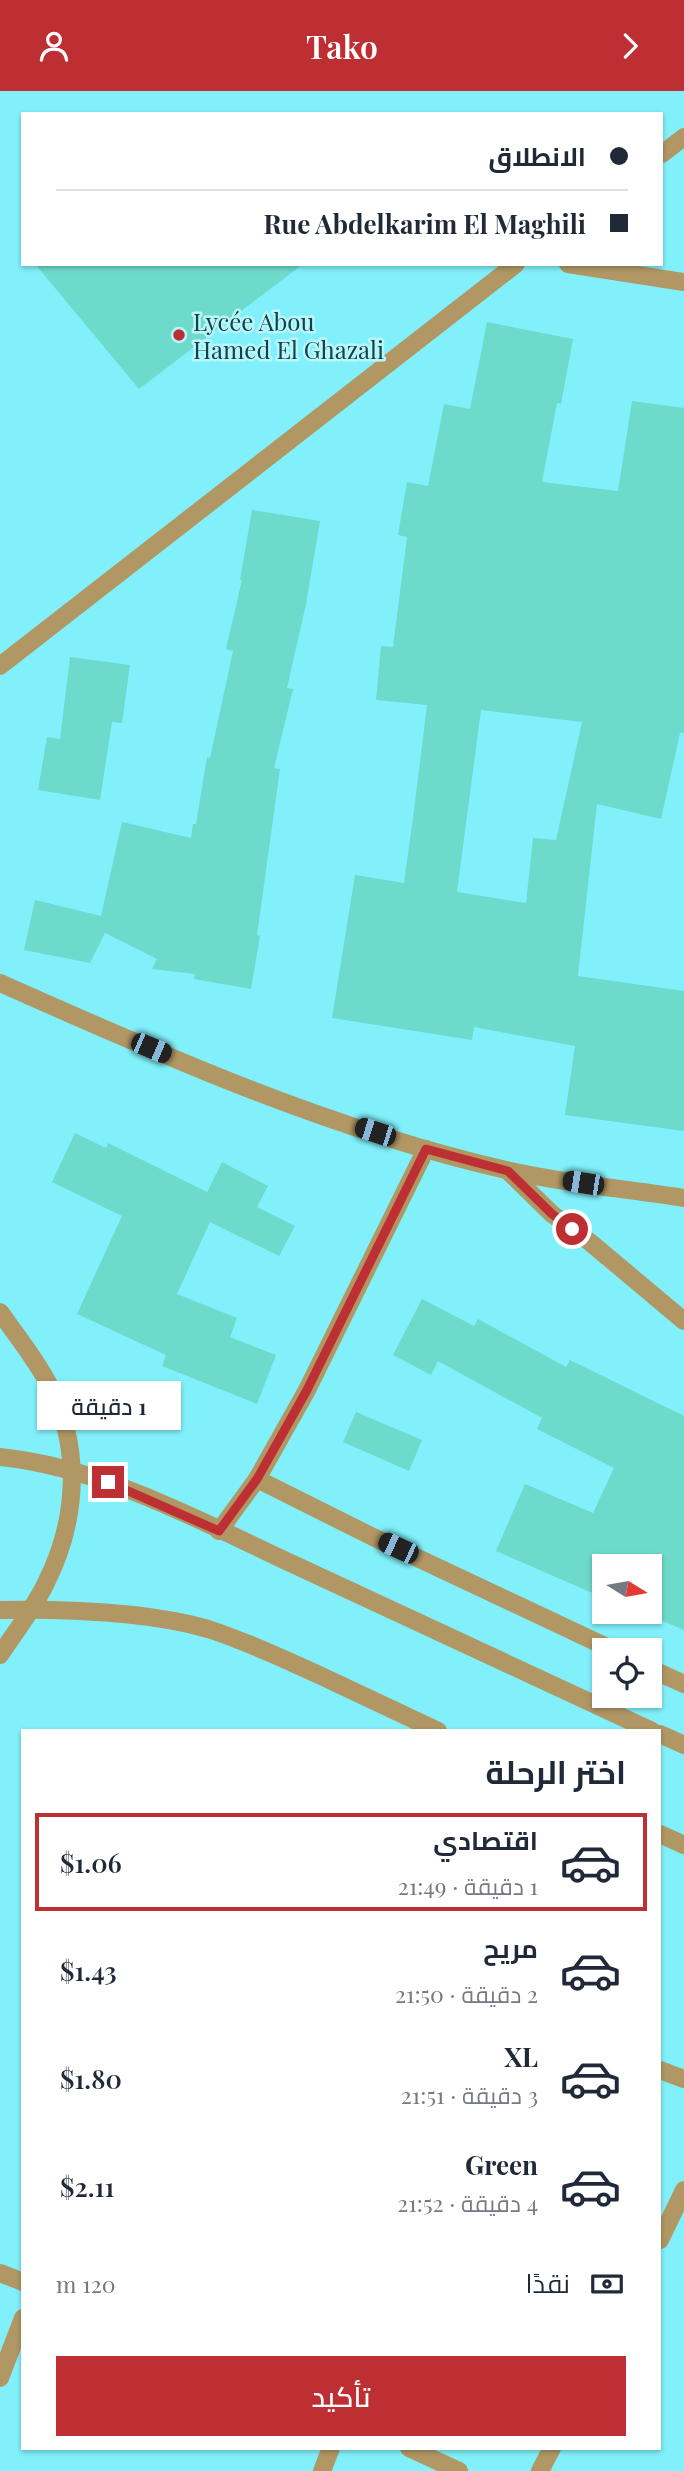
<!DOCTYPE html>
<html lang="ar">
<meta charset="utf-8">
<style>
:root{--surface:#fff;--page:#f2f2f3;--text:#1f2937;--muted:#747a83;--line:#e0e1e3;--accent:#be2f34}
body{margin:0;font-family:"Playfair Display",Cairo,serif;background:var(--page);color:var(--text);direction:rtl;height:100vh;display:flex;flex-direction:column;font-size:26px;white-space:nowrap}
*{box-sizing:border-box;margin:0}
p{font-size:23px;color:var(--muted)}
.icon{flex:none;width:38px;height:38px;fill:none;stroke:currentColor;stroke-width:2;stroke-linecap:round;stroke-linejoin:round}
.map{position:relative;flex:1;overflow:hidden;direction:ltr}
.sheet{position:absolute;left:21px;top:1638px;width:640px;height:721px;display:flex;flex-direction:column;background:var(--surface);border-radius:0px;box-shadow:0 2px 5px #0004;direction:rtl}
.sheet>*{flex:none}
.hud{position:absolute;left:21px;top:21px;width:642px;height:154px;border-radius:0px;box-shadow:0 2px 5px #0004;direction:rtl;display:grid;align-content:center;height:154px;padding:0 35px;background:var(--surface)}
.needle{width:46px;rotate:101deg}
.fabs{position:absolute;left:592px;top:1463px;display:grid;gap:14px}
.fabs a{display:grid;place-items:center;width:70px;height:70px;border-radius:0px;background:var(--surface);box-shadow:0 2px 5px #0004;font-size:35px}
.end{position:absolute;width:32px;height:32px;margin:-16px;border:9px solid #be2f34;background:#fff;box-shadow:0 0 0 4px #fff}
.from{border-radius:50%}
.bubble{position:absolute;height:49px;border-radius:0px;background:var(--surface);box-shadow:0 2px 5px #0004;font-size:23px;font-weight:600;line-height:49px;text-align:center;direction:rtl}
.car{position:absolute;width:21px;height:42px;margin:-21px -10px;border-radius:9px;box-shadow:0 0 5px 2px #0007;background:linear-gradient(#222 24%,#8ab4d8 0 40%,#222 0 76%,#8ab4d8 0 86%,#222 0)}
.hud b{display:flex;align-items:center;gap:24px;height:66px;font-size:26px}
.hud b+b{border-top:2px solid var(--line)}
.hud i{width:18px;height:18px;background:var(--text)}
ul{padding:0;list-style:none}
li{display:flex;align-items:center;gap:21px;height:98px;margin:0 14px 10px;padding:0 21px;border:4px solid transparent;border-radius:0px}
li div{flex:1}
li b{display:block;font-size:26px}
li em{font-style:normal;font-weight:600}
li.on{border-color:var(--accent)}
li>.icon{width:63px;height:63px;stroke-width:1.5}
h2{padding:0 35px;font-size:32px;line-height:84px}
.pay{display:flex;align-items:center;gap:18px;height:77px;padding:0 35px;font-size:26px}
.pay p{margin-inline-start:auto}
.button{display:flex;gap:14px;margin-top:auto;padding:14px 35px}
.button a{flex:1;height:80px;border-radius:0px;background:var(--accent);color:#fff;font-size:28px;font-weight:600;line-height:80px;text-align:center}
header{display:flex;justify-content:space-between;align-items:center;height:91px;padding:0 35px;background:var(--accent);color:#fff;font-size:32px;font-weight:600}
.map>svg:first-child{display:block}
.building{fill:#6ddacb;fill-rule:evenodd}
.lines{fill:none;stroke-linecap:round;stroke-linejoin:round}
.minor{stroke:#b09764;stroke-width:18}
.route{stroke:#be2f34;stroke-width:9}
.poi-dot{fill:#be2f34;stroke:#b9f6fc;stroke-width:2.5}
.labels{text-anchor:middle;dominant-baseline:central;stroke-width:5;stroke-linejoin:round;paint-order:stroke}
.poi-label{font-size:24px;fill:#114247;stroke:#b9f6fc;text-anchor:start}
</style>
<header><svg class="icon" aria-label="forward" viewBox="0 0 24 24"><path d="M9 5l7 7-7 7"/></svg>Tako<svg class="icon" aria-label="person" viewBox="0 0 24 24"><circle cx="12" cy="8" r="4"/><path d="M4 21q1-7 8-7t8 7"/></svg></header>
<div class="map">
<svg width="684" height="2380" viewBox="0 0 684 2380">
<rect width="100%" height="100%" fill="#81f0fb"/>
<!-- building -->
<g class="building">
<polygon points="35,173 303,173 139,298"/>
<path d="M487,231l86,17 -12,65 -4,-1 -15,79 76,9 14,-90 52,7v325h-4l-19,86 -64,-15 -19,172 106,15v140l-119,-16 10,-69 -101,-19 -2,13 -140,-22 23,-143 49,8 9,-65 14,-113 -51,-5 5,-54 12,1 14,-110 -9,-2 9,-53 21,4 16,-82 26,5zM481,619l101,12 -26,118 -23,-2 -7,65 -69,-11z"/>
<polygon points="252,419 320,430 306,513 287,597 293,598 274,677 280,678 257,844 260,845 251,898 194,888 195,883 152,878 157,868 105,842 90,872 24,859 35,809 101,825 122,731 191,747 193,733 196,733 207,666 210,667 233,560 226,558 242,489 240,489"/>
<polygon points="70,566 130,574 122,632 112,631 100,709 38,699 47,646 60,648"/>
<polygon points="75,1042 106,1057 108,1052 207,1101 222,1071 268,1095 257,1116 295,1135 279,1165 210,1131 177,1203 237,1227 230,1246 276,1264 257,1313 162,1275 166,1264 77,1223 122,1125 52,1091"/>
<polygon points="422,1208 474,1235 478,1228 566,1276 570,1269 684,1325 684,1539 658,1528 657,1531 634,1521 649,1521 649,1475 604,1475 604,1507 496,1460 525,1393 593,1422 614,1377 537,1338 542,1327 438,1270 431,1284 393,1264"/>
<polygon points="356,1321 422,1349 409,1380 343,1351"/>
</g>
<g class="lines">
<!-- minor -->
<g class="minor">
<polyline points="662,63 684,46"/>
<polyline points="568,173 684,191"/>
<polyline points="0,575 516,173"/>
<path d="M0,892c164,73 331,147 506,187 56,13 120,19 178,28"/>
<polyline points="508,1080 552,1123 591,1152 684,1230"/>
<path d="M0,1221c16,23 35,46 48,71 34,63 30,136 -2,200 -12,25 -30,48 -46,72"/>
<path d="M0,1366c105,11 202,65 297,109 118,55 237,110 355,165"/>
<polyline points="257,1388 373,1446 613,1559"/>
<polyline points="219,1440 257,1388 307,1299 426,1058"/>
<path d="M0,1519c65,-1 146,1 208,19 38,12 73,29 109,45 40,19 81,38 121,57"/>
<polyline points="649,1577 684,1593"/>
<polyline points="660,1643 684,1654"/>
<polyline points="660,1743 684,1754"/>
<polyline points="660,1979 684,1988"/>
<polyline points="660,2149 684,2099"/>
<polyline points="0,2182 23,2191"/>
<polyline points="0,2287 23,2227"/>
<polyline points="409,2357 459,2380"/>
<polyline points="322,2380 331,2357"/>
<polyline points="540,2380 552,2357"/>
</g>
</g>
<g class="lines">
<!-- route -->
<polyline class="route" points="108,1391 219,1440 257,1388 307,1299 426,1058 508,1080 552,1123 572,1138"/>
</g>
<!-- markers -->
<circle class="poi-dot" cx="179" cy="244" r="7"/>
<g class="labels">
<!-- poi labels -->
<g class="poi-label">
<text x="193" y="230">Lycée Abou<tspan x="193" dy="28">Hamed El Ghazali</tspan></text>
</g>
</g>
</svg>
<div class="fabs">
<a><svg class="needle" viewBox="-14 -14 28 28"><path d="M0-13l5 13h-10z" fill="#e53935"/><path d="M0 13l5-13h-10z" fill="#747a83"/></svg></a>
<a><svg class="icon" aria-label="locate" viewBox="0 0 24 24"><circle cx="12" cy="12" r="6"/><path d="M12 2v4M12 18v4M2 12h4M18 12h4"/></svg></a>
</div>
<i class="end from" style="left:572px;top:1138px"></i>
<i class="end" style="left:108px;top:1391px"></i>
<div class="bubble" style="left:37px;top:1290px;width:144px">1 دقيقة</div>
<i class="car" style="left:151px;top:957px;rotate:113deg"></i>
<i class="car" style="left:375px;top:1041px;rotate:288deg"></i>
<i class="car" style="left:583px;top:1092px;rotate:279deg"></i>
<i class="car" style="left:398px;top:1457px;rotate:295deg"></i>
<div class="hud">
<b><i class="from"></i>الانطلاق</b>
<b><i></i>Rue Abdelkarim El Maghili</b>
</div>
<section class="sheet">
<h2>اختر الرحلة</h2>
<ul>
<li class="on"><svg class="icon" aria-label="car" viewBox="0 0 24 24"><path d="M5 17H2v-5l4-1 3-4h7l3 4 3 1v5h-3M9 17h6M6 11h13"/><circle cx="7" cy="17" r="2"/><circle cx="17" cy="17" r="2"/></svg><div><b>اقتصادي</b><p>1 دقيقة · 21:49</p></div><em>$1.06</em></li>
<li><svg class="icon" aria-label="car" viewBox="0 0 24 24"><path d="M5 17H2v-5l4-1 3-4h7l3 4 3 1v5h-3M9 17h6M6 11h13"/><circle cx="7" cy="17" r="2"/><circle cx="17" cy="17" r="2"/></svg><div><b>مريح</b><p>2 دقيقة · 21:50</p></div><em>$1.43</em></li>
<li><svg class="icon" aria-label="car" viewBox="0 0 24 24"><path d="M5 17H2v-5l4-1 3-4h7l3 4 3 1v5h-3M9 17h6M6 11h13"/><circle cx="7" cy="17" r="2"/><circle cx="17" cy="17" r="2"/></svg><div><b>XL</b><p>3 دقيقة · 21:51</p></div><em>$1.80</em></li>
<li><svg class="icon" aria-label="car" viewBox="0 0 24 24"><path d="M5 17H2v-5l4-1 3-4h7l3 4 3 1v5h-3M9 17h6M6 11h13"/><circle cx="7" cy="17" r="2"/><circle cx="17" cy="17" r="2"/></svg><div><b>Green</b><p>4 دقيقة · 21:52</p></div><em>$2.11</em></li>
</ul>
<div class="pay"><svg class="icon" aria-label="cash" viewBox="0 0 24 24"><path d="M3 7h18v10H3z"/><circle cx="12" cy="12" r="2"/></svg>نقدًا<p>120 m</p></div>
<div class="button"><a>تأكيد</a></div>
</section>
</div>
